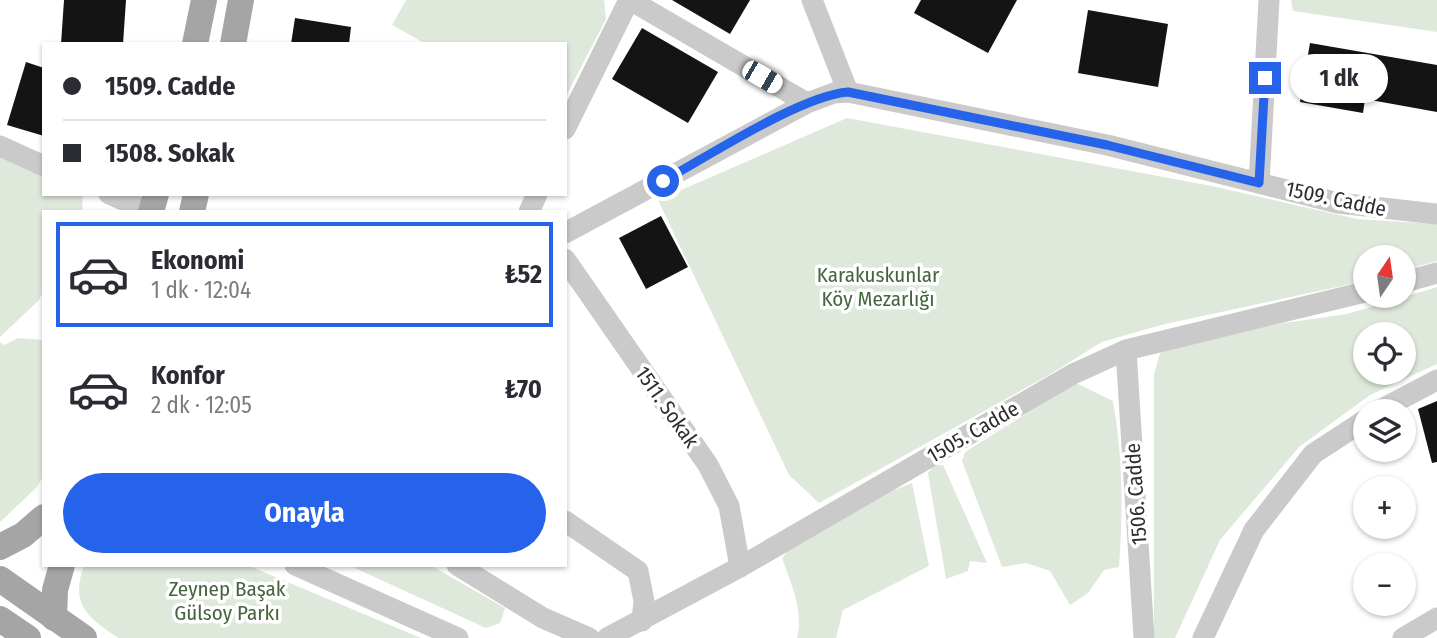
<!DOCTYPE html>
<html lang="tr">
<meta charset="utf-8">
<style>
:root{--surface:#fff;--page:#f7f7f7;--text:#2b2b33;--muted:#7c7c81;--line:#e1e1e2;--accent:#2563eb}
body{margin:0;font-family:"Fira Sans Condensed",sans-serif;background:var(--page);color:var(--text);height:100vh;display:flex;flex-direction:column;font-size:26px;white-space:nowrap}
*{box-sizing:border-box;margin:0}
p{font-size:23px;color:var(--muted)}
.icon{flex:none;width:38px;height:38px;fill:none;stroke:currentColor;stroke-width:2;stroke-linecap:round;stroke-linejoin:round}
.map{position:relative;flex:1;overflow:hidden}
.panel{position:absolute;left:42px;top:210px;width:525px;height:357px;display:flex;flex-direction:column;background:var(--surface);border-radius:0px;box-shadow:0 2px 5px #0004}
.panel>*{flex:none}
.banner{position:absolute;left:42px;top:42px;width:525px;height:154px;border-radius:0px;box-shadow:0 2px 5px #0004;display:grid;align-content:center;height:154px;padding:0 21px;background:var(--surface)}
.needle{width:46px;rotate:13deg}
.tools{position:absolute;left:1353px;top:245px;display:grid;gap:14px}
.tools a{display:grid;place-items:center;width:63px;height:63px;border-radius:50%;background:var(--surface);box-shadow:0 2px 5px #0004;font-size:35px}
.end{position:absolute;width:32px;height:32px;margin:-16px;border:9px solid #2563eb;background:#fff;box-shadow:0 0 0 4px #fff}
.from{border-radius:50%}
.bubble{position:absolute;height:49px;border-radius:24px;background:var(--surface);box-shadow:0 2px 5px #0004;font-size:23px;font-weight:700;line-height:49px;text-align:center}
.car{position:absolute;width:21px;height:42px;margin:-21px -10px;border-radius:9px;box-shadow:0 0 5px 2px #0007;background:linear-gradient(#fff 24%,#345 0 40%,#fff 0 76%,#345 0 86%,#fff 0)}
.banner b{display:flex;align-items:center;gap:24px;height:66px;font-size:26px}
.banner b+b{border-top:2px solid var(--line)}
.banner i{width:18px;height:18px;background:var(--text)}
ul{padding:12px 0 0;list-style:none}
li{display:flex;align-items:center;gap:21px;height:105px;margin:0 14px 10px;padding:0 7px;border:4px solid transparent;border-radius:0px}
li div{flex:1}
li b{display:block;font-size:26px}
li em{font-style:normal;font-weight:700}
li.on{border-color:var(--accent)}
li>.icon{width:63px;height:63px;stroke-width:1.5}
.cta{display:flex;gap:14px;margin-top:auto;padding:14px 21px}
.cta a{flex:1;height:80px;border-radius:42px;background:var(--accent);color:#fff;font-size:28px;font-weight:700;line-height:80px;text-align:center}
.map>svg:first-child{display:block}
.green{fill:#dfe9db;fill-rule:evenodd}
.building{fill:#141414}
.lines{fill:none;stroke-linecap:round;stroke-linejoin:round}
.minor{stroke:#cacaca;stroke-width:21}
.major{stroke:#a5a5a5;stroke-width:26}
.route{stroke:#2563eb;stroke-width:9}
.labels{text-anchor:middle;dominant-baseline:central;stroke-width:7;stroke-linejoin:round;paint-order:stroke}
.street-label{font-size:21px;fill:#2d2d2d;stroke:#fff}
.park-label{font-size:21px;fill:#46643e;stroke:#fff}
</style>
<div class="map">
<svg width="1437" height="638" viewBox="0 0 1437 638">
<rect width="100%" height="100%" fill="#fff"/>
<!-- green -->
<g class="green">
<polygon points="406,0 604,0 606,19 565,98 565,44 426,44 392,25"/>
<polygon points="1291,0 1437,0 1437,32 1293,11"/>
<polygon points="847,118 1212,186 1357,219 1437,224 1437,261 1404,270 1404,257 1365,257 1365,281 1161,325 1102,342 1049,375 819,503 789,475 658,200"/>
<polygon points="0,155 44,174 44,194 83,194 82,212 44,212 44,290 39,300 0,337"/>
<path d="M1437,287v77l-67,31 -71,52 -79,93 -45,98h-21v-264l7,-24 116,-26 70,-10zM1365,334h39v39h-39z"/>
<polygon points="18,338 44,340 44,475 37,487 0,522 0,342 4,345"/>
<path d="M1076,383l37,18c10,55 10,110 6,166l-15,3 -16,23 -18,12 -20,-34 -24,-8 -24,4 -40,-106 3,-9z"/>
<polygon points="935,465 943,465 987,563 970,561 968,571 946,579 928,473"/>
<path d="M912,483l17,83 -86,44 -7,28h-39c7,-27 -6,-54 -15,-80l7,-9 80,-49z"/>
<path d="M84,565h163l174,73h-303c-31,-21 -48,-34 -34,-73z"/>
<polygon points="348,565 430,565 505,608 500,623 486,628"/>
</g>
<!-- building -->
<g class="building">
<polygon points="64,0 126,0 123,44 61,44"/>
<polygon points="672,0 750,0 730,34"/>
<polygon points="921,0 1017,0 988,53 914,13"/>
<polygon points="1088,10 1168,24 1158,87 1078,73"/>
<polygon points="295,18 351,27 349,44 291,44"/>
<polygon points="642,28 718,72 688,123 612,79"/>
<polygon points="1310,43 1437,65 1437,112 1365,99 1363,113 1300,102"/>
<polygon points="26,62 44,68 44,136 7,125"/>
<polygon points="661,216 688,267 646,289 619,238"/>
<polygon points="1437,401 1437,462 1432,463 1418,409"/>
</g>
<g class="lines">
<!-- minor -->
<g class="minor">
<polyline points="630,0 807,103"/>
<polyline points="812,0 848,92"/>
<polyline points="565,129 629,0"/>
<polyline points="0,146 44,166"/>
<polyline points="1259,183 1269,0"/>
<polyline points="109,194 150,212"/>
<polyline points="529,212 537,194"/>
<polyline points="565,233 807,103 834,93 848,92 1107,145 1338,203 1437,214"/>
<polyline points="565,259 708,465 729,506 740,567"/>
<polyline points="1404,282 1437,273"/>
<polyline points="1126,350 1144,638"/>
<polyline points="1378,411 1437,380"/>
<polyline points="565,521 638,571 644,601 642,621"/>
<polyline points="295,565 458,638"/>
<polyline points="457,565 543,618 589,638"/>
<polyline points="607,638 740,567 1073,374 1126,350 1365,292"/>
<polyline points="1203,638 1254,530 1313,454 1365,420"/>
<polyline points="1403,638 1437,618"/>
</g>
<!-- major -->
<g class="major">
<polyline points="195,44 204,0"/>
<polyline points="233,44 241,0"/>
<polyline points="151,212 156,194"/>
<polyline points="192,212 196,194"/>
<polyline points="0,547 23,535 44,517"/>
<polyline points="0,579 84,638"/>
<polyline points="54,618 55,590 62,565"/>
<polyline points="0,619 28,638"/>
</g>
</g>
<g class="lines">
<!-- route -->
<path class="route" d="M663,181c46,-25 137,-85 185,-89l259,53 152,38 6,-105"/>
</g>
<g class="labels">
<!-- street labels -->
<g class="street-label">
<text transform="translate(1336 199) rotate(12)">1509. Cadde</text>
<text transform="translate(667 407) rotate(55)">1511. Sokak</text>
<text transform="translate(973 432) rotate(-30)">1505. Cadde</text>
<text transform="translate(1136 494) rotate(-94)">1506. Cadde</text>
</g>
<!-- park labels -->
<g class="park-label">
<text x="878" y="275">Karakuskunlar<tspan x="878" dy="24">Köy Mezarlığı</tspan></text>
<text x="227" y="589">Zeynep Başak<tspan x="227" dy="24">Gülsoy Parkı</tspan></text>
</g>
</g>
</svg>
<div class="tools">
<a><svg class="needle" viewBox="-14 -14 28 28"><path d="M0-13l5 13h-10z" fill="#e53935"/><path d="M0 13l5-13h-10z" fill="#7c7c81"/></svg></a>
<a><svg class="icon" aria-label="locate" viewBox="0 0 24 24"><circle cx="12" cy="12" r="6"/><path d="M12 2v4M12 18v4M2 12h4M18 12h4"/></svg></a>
<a><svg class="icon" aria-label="layers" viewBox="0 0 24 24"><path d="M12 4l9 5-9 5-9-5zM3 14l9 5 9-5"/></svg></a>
<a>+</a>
<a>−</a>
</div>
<i class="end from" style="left:663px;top:181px"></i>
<i class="end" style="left:1265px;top:78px"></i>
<div class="bubble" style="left:1290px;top:54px;width:98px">1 dk</div>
<i class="car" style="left:762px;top:77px;rotate:120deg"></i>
<div class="banner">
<b><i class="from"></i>1509. Cadde</b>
<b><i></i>1508. Sokak</b>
</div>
<section class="panel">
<ul>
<li class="on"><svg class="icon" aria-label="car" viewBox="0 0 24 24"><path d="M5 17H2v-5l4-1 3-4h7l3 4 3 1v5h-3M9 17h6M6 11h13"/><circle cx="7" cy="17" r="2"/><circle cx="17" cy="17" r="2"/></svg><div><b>Ekonomi</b><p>1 dk · 12:04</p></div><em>₺52</em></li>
<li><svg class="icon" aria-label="car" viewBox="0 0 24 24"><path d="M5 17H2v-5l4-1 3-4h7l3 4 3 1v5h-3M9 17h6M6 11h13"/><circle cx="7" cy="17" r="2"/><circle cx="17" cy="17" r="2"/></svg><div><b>Konfor</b><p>2 dk · 12:05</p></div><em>₺70</em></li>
</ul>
<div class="cta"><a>Onayla</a></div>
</section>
</div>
